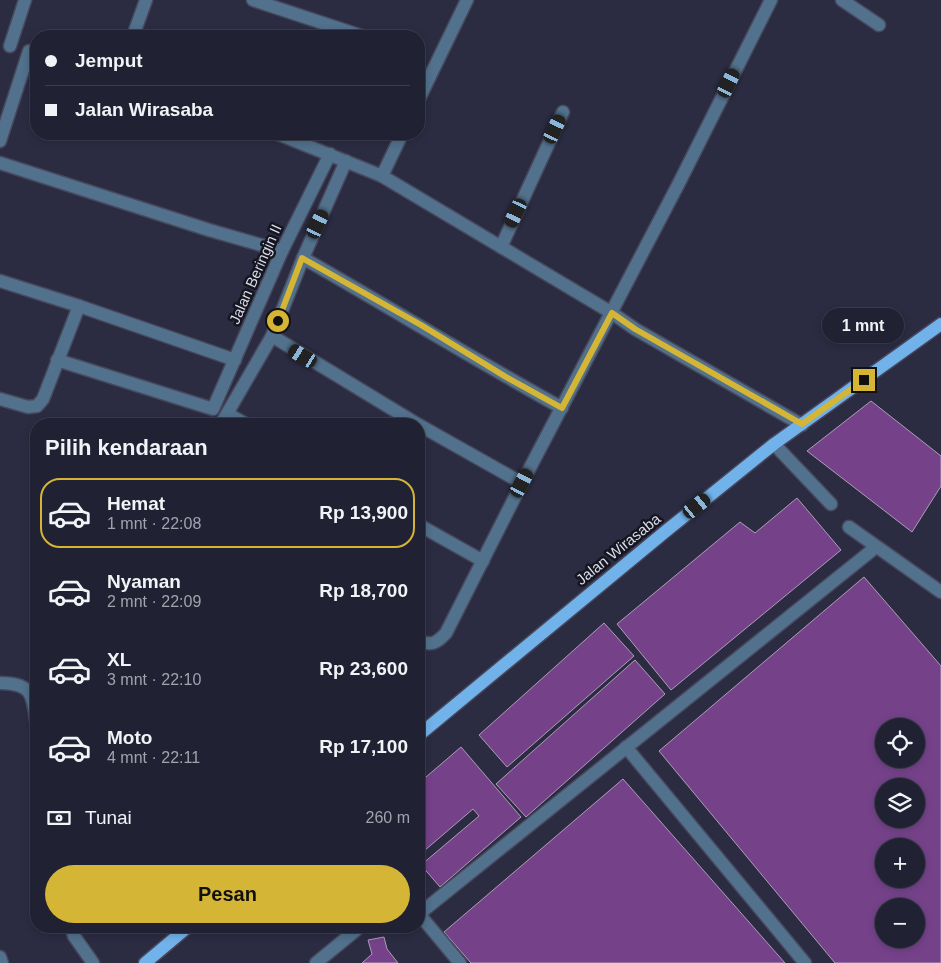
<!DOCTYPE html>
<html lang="id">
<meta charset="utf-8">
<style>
:root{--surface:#202132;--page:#2d2e3e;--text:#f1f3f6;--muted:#a2a3ac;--line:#3d3e4d;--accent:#d5b535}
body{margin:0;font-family:Arial,sans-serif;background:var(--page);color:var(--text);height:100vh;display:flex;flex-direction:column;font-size:19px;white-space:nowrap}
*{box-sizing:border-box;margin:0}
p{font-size:16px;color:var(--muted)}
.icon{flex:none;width:28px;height:28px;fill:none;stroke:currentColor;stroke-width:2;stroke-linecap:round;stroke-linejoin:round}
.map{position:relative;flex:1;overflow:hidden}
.side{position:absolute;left:30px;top:418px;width:395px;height:515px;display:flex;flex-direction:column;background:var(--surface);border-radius:20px;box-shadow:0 2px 8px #0003,0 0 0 1px var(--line)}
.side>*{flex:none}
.hud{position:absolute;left:30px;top:30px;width:395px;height:110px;border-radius:20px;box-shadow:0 2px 8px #0003,0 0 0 1px var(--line);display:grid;align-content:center;height:110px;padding:0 15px;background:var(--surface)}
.buttons{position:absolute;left:875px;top:718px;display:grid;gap:10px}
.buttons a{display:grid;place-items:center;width:50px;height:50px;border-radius:50%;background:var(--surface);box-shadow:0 2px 8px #0003,0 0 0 1px var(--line);font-size:25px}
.end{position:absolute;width:22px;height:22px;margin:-11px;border:6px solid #d5b535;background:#111;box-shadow:0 0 0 2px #111}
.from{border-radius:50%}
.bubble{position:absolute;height:35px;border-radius:18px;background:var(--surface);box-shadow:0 2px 8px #0003,0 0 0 1px var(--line);font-size:16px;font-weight:700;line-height:35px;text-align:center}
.car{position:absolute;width:15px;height:30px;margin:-15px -8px;border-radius:6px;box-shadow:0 0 4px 1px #0007;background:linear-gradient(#222 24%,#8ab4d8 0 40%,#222 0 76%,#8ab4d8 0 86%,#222 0)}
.hud b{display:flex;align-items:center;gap:18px;height:48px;font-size:19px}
.hud b+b{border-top:1px solid var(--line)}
.hud i{width:12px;height:12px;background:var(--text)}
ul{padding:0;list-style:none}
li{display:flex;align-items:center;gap:15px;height:70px;margin:0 10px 8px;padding:0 5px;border:2px solid transparent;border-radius:20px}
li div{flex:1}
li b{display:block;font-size:19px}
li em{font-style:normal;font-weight:700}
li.selected{border-color:var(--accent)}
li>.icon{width:45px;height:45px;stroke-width:1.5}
h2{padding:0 15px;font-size:22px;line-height:60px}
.pay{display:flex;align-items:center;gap:12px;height:55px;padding:0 15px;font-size:19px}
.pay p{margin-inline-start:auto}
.action{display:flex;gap:10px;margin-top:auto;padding:10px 15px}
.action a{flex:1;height:58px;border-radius:30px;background:var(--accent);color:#111;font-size:20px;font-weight:700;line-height:58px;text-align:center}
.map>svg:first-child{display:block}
.building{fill:#75428a;stroke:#ae9db6;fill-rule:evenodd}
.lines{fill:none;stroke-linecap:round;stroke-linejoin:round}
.minor-casing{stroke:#47485d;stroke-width:15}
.major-casing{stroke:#47485d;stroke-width:15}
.minor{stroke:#52718c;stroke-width:12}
.major{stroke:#71b2ea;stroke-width:12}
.route{stroke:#d5b535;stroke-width:6}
.labels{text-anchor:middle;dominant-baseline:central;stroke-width:5;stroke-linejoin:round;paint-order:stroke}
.street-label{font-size:15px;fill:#dadceb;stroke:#151620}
</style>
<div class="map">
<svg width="941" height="963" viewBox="0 0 941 963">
<rect width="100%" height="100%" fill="#2b2c42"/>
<!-- building -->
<g class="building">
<polygon points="871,401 941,456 941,486 912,532 807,451"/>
<polygon points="797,498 841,550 671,690 617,624 740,522 755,533"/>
<path d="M864,577l77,89v297h-106l-176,-212zM884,726h32v33h-32zM884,786h32v33h-32zM884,846h32v33h-32zM884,906h32v33h-32z"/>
<polygon points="604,623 634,656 507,767 479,735"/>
<polygon points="635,660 665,694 526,817 496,784"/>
<polygon points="461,747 521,817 440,887 421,865 479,816 473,809 424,851 419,844 419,783"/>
<polygon points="623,779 785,963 471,963 444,932"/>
<polygon points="384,937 387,949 398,963 362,963 372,954 368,940"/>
</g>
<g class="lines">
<!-- minor casing -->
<g class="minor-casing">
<g id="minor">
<polyline points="253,0 362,36"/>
<polyline points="842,0 879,25"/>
<polyline points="133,36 146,0"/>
<polyline points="10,46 25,0"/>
<polyline points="419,99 467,0"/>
<polyline points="278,134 382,176 612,313 635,329 802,425"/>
<polyline points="0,141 29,51"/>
<polyline points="0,163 209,230 282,251"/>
<polyline points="382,176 402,134"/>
<polyline points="501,247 563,112"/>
<path d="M303,258c86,49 172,102 259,150"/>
<polyline points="0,281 79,306 235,360"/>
<polyline points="272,336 417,424"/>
<polyline points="57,360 213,409 282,251 330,154"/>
<polyline points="0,399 28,407 37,406 43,399 79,306"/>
<polyline points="228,414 246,424"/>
<polyline points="221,424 272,336 303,258 346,161"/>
<polyline points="419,425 522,483"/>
<polyline points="774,444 831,504"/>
<polyline points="419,525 483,561"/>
<polyline points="849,527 941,592"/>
<path d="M419,641c12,5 18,2 27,-8l76,-150 157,-300 92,-183"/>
<path d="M0,683c31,1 32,9 36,37"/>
<polyline points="626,747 805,963"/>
<polyline points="419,914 876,547"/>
<polyline points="419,914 460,963"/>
<polyline points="71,926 74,936 93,963"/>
<polyline points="0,957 2,963"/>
<polyline points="316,963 361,926"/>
</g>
</g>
<!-- major casing -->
<g class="major-casing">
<g id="major">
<polyline points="419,735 666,531 774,444 941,324"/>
<polyline points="145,963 189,926"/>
</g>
</g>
<!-- minor -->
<use href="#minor" class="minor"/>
<!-- major -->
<use href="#major" class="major"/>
</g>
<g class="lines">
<!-- route -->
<polyline class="route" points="278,321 302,258 421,325 506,377 562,408 612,313 635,329 802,424 864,380"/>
</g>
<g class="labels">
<!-- street labels -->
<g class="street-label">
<text transform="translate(255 274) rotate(-66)">Jalan Beringin II</text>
<text transform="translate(618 549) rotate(-39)">Jalan Wirasaba</text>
</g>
</g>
</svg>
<div class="buttons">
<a><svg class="icon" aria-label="locate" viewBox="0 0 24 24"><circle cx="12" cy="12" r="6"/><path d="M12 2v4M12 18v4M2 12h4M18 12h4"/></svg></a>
<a><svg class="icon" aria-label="layers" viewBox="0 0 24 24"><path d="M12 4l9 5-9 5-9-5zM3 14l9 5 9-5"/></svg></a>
<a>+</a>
<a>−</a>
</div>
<i class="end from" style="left:278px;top:321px"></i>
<i class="end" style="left:864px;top:380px"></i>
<div class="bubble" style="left:822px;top:308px;width:82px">1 mnt</div>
<i class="car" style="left:729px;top:83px;rotate:26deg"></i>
<i class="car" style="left:555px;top:129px;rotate:25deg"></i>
<i class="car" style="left:516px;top:213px;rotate:205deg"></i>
<i class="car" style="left:318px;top:224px;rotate:25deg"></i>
<i class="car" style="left:303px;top:356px;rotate:301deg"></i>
<i class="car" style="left:522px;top:483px;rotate:28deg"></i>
<i class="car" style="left:697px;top:506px;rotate:51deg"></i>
<div class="hud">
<b><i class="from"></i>Jemput</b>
<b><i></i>Jalan Wirasaba</b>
</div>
<section class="side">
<h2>Pilih kendaraan</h2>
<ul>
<li class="selected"><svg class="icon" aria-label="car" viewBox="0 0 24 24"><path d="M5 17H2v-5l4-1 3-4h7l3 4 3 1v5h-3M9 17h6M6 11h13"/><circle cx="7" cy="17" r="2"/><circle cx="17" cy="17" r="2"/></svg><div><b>Hemat</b><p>1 mnt · 22:08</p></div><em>Rp 13,900</em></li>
<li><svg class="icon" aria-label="car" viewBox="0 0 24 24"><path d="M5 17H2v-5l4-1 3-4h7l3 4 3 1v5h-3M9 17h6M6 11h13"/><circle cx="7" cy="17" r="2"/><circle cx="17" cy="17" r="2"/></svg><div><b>Nyaman</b><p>2 mnt · 22:09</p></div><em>Rp 18,700</em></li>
<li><svg class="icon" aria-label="car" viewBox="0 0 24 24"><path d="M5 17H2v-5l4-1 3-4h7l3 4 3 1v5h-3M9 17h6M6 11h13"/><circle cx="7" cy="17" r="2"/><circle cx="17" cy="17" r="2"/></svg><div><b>XL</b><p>3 mnt · 22:10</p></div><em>Rp 23,600</em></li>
<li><svg class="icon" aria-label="car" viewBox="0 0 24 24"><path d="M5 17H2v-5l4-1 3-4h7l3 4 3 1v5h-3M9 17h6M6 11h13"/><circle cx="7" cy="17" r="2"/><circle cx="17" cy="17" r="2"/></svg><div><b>Moto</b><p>4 mnt · 22:11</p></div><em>Rp 17,100</em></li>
</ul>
<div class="pay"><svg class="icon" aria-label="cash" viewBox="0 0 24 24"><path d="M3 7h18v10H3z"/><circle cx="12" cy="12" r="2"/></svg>Tunai<p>260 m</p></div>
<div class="action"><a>Pesan</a></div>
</section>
</div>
